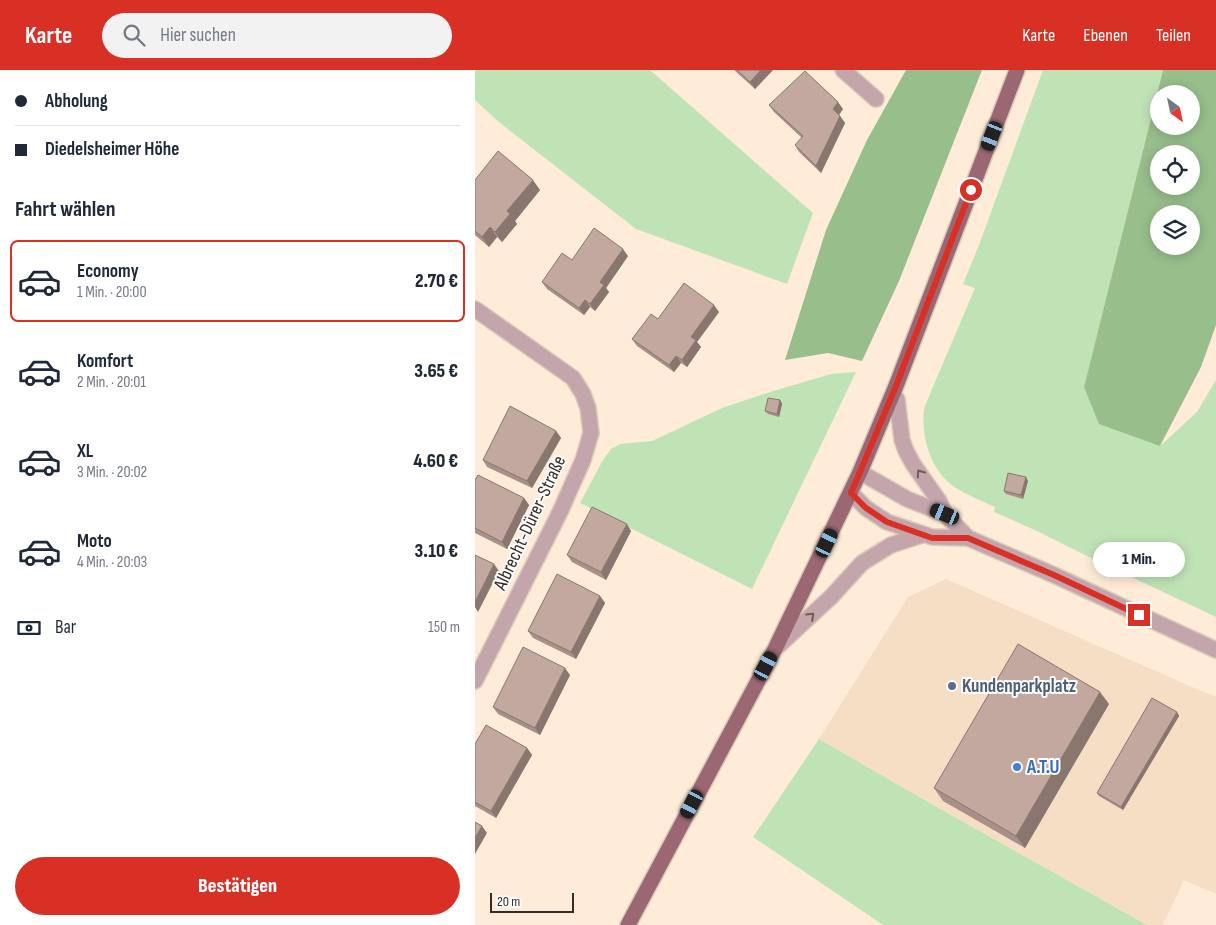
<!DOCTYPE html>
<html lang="de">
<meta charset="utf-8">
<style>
:root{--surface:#fff;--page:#f2f2f3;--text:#1f2937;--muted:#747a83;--line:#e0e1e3;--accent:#d93025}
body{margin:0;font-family:"Sofia Sans Condensed",sans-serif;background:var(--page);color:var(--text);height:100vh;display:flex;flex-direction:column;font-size:19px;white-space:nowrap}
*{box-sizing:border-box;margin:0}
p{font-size:16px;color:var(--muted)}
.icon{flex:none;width:28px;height:28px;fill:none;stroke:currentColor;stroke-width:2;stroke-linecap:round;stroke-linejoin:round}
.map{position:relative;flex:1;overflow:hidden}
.sheet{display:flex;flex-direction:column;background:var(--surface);width:475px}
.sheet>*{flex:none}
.top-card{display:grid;align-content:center;height:110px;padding:0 15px;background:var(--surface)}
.needle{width:32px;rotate:147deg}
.buttons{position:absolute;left:675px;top:15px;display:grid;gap:10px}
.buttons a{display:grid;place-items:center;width:50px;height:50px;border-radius:50%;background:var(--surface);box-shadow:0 2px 12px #0003;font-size:25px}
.scale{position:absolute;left:15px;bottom:12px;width:84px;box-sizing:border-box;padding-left:5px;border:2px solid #342d25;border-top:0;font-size:14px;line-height:18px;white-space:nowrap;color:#342d25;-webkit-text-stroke:4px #fcfcfc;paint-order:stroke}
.end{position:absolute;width:22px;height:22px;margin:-11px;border:6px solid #d93025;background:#fff;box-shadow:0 0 0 2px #fff}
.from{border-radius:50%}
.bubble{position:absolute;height:35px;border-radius:18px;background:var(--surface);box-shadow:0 2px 12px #0003;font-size:16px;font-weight:800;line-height:35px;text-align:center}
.car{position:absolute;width:15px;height:30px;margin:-15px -8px;border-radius:6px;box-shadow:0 0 4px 1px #0007;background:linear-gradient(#222 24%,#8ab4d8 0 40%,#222 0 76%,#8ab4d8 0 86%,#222 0)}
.top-card b{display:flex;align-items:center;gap:18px;height:48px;font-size:19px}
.top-card b+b{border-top:1px solid var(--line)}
.top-card i{width:12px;height:12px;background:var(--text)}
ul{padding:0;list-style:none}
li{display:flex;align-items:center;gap:15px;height:82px;margin:0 10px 8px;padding:0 5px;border:2px solid transparent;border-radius:8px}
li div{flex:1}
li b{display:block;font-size:19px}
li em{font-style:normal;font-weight:800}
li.on{border-color:var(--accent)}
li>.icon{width:45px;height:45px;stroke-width:1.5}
h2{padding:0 15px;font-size:22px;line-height:60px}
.pay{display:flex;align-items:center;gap:12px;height:55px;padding:0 15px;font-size:19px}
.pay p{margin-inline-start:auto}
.primary-button{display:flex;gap:10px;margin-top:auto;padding:10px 15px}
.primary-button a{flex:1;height:58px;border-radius:30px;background:var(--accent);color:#fff;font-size:20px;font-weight:800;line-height:58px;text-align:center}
header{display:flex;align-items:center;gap:30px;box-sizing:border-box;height:70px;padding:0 25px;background:var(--accent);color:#fff}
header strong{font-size:24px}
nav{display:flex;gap:28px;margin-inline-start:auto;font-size:18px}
.search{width:350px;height:45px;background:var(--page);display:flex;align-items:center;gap:12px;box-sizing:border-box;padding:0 18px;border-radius:28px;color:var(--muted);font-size:19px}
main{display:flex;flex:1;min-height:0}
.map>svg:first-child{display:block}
.built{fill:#f6dec5}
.green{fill:#c0e3b6}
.forest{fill:#98be8c;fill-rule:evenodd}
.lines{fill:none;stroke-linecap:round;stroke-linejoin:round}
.street-casing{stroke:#dacab8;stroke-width:18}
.primary-casing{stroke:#dacab8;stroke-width:18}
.street{stroke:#c3a5ab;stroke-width:15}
.primary{stroke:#9b6773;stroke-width:15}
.wall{fill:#a89089}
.shaded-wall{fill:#88766f}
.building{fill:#c3a89f;stroke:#88766f}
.oneway{stroke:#6d5d5b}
.route{stroke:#d93025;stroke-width:6}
.service-dot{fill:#5c6f8a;stroke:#fcfcfc;stroke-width:2}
.shop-dot{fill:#3f7fe0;stroke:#fcfcfc;stroke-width:2}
.labels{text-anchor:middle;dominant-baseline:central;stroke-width:4;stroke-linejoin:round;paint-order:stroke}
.street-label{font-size:19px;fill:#342d25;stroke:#fcfcfc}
.service-label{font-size:19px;font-weight:bold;fill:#4e5e75;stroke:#fcfcfc;text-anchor:start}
.shop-label{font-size:19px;font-weight:bold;fill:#366cbe;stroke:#fcfcfc;text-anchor:start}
</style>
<header>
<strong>Karte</strong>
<div class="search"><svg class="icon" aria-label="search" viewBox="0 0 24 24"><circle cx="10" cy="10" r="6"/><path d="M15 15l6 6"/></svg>Hier suchen</div>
<nav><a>Karte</a><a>Ebenen</a><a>Teilen</a></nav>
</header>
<main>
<section class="sheet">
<div class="top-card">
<b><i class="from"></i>Abholung</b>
<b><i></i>Diedelsheimer Höhe</b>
</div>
<h2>Fahrt wählen</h2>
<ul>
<li class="on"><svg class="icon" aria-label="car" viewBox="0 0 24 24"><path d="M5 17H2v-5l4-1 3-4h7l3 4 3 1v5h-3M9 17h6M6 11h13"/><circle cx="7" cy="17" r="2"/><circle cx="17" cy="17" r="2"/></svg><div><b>Economy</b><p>1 Min. · 20:00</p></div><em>2.70 €</em></li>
<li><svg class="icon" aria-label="car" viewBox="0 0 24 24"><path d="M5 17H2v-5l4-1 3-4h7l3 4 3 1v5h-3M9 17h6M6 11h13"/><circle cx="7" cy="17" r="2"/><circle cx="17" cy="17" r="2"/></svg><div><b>Komfort</b><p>2 Min. · 20:01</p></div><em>3.65 €</em></li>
<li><svg class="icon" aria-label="car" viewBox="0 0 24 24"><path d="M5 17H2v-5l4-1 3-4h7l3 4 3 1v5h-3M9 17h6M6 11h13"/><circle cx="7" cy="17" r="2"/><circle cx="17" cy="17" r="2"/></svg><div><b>XL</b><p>3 Min. · 20:02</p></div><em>4.60 €</em></li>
<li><svg class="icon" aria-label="car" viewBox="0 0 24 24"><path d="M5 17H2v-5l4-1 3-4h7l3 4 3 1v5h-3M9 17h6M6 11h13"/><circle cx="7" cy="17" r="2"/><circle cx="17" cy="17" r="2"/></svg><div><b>Moto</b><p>4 Min. · 20:03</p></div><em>3.10 €</em></li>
</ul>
<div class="pay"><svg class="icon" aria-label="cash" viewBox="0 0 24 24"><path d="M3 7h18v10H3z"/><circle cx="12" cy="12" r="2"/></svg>Bar<p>150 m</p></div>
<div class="primary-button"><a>Bestätigen</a></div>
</section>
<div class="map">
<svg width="741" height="855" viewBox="0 0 741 855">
<rect width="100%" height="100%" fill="#ffecd8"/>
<!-- built -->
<polygon class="built" points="471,509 724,620 741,626 741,824 709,810 688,855 672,855 460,736 344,669 433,527"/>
<!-- green -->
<g class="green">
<polygon points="0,0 175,0 338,143 312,214 161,159 25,53 0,30"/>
<path d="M568,0h120l-79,317 76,59 37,-34 19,-32v237l-129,-61 -50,-25 -43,-19 1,-5c-13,-6 -31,-13 -42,-21 -24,-18 -32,-51 -29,-78l51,-120 -12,-4 16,-39z"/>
<polygon points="381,302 277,519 105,433 128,390 136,379 145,374 177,371 247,338 295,322 356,304"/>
<polygon points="344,669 460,736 672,855 408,855 278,767"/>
</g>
<!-- forest -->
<g class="forest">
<polygon points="431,0 507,0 424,211 387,291 353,283 310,290 351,160 392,70"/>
<path d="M688,0h53v255l-15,42 -41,79 -61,-22 -15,-37zM684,24h32v32h-32zM684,84h32v32h-32zM684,144h32v32h-32z"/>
</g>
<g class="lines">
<!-- street casing -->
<g class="street-casing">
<g id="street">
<polyline points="368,0 401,29"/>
<polyline points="0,239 98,308 108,324 113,338 116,363 108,390 85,442 0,611"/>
<polyline points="422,329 427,370 431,381 438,394 464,431 470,444 493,468 579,505 741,580"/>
<polyline points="385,402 432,429 470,444"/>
<polyline points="376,423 391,438 412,452 457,467 493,468"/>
<polyline points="301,578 357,526 387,493 416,475 447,465"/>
</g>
</g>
<!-- primary casing -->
<g class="primary-casing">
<polyline id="primary" points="153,855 300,579 385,402 421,316 542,0"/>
</g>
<!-- street -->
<use href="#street" class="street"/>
<!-- primary -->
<use href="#primary" class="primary"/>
</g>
<!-- wall -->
<g class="wall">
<polygon points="259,0 298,0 280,19"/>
<polygon points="294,35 368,39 364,45 370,53 346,103 324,82 320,75 327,68 299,42"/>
<polygon points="0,110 65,120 40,151 42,154 27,172 22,167 14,177 0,165"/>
<polygon points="153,186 131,218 134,222 120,241 115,237 109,245 72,219 67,212 97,190"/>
<polygon points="244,242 222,272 226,277 212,297 206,293 199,302 162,276 157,269 183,249"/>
<polygon points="305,330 307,334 304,347 293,344 290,341"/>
<polygon points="81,361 86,368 57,418 12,397 8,390"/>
<polygon points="0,410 49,428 54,435 32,479 0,463"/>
<polygon points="553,411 548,429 531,424 529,421"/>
<polygon points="156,461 131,510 97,492 92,485"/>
<polygon points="125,526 130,533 101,589 58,568 53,561"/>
<polygon points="95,605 65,665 23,644 18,637"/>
<polygon points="634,634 550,778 468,731 459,718"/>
<polygon points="702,642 704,646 648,740 624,726 622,723"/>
<polygon points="0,674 52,678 57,685 21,748 0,736"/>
</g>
<!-- shaded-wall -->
<g class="shaded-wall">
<polygon points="286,0 298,0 280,19 275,12"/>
<polygon points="363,32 368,39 363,46 358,39"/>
<polygon points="365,46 370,53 346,103 341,96"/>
<polygon points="58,110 65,120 40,151 42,154 27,172 20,162 32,141"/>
<polygon points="15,157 22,167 14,177 7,167"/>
<polygon points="148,179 153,186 131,218 134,222 120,241 115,234 125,212"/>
<polygon points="110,230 115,237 109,245 104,238"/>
<polygon points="239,235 244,242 222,272 226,277 212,297 207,290 216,267"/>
<polygon points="201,286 206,293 199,302 194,295"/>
<polygon points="305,330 307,334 304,347 302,344"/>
<polygon points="81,361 86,368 57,418 52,411"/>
<polygon points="551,407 553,411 548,429 546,425"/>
<polygon points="49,428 54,435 32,479 27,472"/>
<polygon points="152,454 156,461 131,510 126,502"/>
<polygon points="19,494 24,501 3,542 0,537 0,532"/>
<polygon points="125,526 130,533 101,589 96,582"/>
<polygon points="90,598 95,605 65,665 60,658"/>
<polygon points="625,622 634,634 550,778 541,766"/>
<polygon points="702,642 704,646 648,740 646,737"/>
<polygon points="52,678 57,685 21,748 16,741"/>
<polygon points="7,756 12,763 0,784 0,768"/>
</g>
<!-- building -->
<g class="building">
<polygon points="262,0 286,0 275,12"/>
<polygon points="330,1 363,32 358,39 365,46 341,96 320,75 328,66 294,35"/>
<polygon points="23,81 58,110 32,141 35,144 20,162 15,157 7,167 0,161 0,110"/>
<polygon points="119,158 148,179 125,212 129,215 115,234 110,230 104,238 67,212 87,183 97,190"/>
<polygon points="209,213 239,235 216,267 221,270 207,290 201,286 194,295 157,269 176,244 183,249"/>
<polygon points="293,328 305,330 302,344 290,341"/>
<polygon points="35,336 81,361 52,411 8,390"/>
<polygon points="533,403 551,407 546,425 529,421"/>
<polygon points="3,405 49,428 27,472 0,458 0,410"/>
<polygon points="117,437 152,454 126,502 92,485"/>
<polygon points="0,485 19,494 0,532"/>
<polygon points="82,504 125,526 96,582 53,561"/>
<polygon points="543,574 625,622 541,766 459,718"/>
<polygon points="48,577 90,598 60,658 18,637"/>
<polygon points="677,628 702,642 646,737 622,723"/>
<polygon points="11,655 52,678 16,741 0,732 0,674"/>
<polygon points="0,752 7,756 0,768"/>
</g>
<!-- one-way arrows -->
<defs><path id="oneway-chevron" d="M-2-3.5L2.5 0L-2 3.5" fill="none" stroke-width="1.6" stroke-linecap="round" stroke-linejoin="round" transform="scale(1.25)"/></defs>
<g class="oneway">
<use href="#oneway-chevron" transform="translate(445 403) rotate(-125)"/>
<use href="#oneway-chevron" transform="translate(336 546) rotate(-43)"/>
</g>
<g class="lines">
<!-- route -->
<polyline class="route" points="496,120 421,316 385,402 376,423 391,438 412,452 457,468 493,468 579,505 664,545"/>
</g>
<!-- markers -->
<circle class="service-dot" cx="477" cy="616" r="5"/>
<circle class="shop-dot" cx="542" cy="697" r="5"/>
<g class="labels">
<!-- street labels -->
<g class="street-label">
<text transform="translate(55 453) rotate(-65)">Albrecht-Dürer-Straße</text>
</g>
<!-- service labels -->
<g class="service-label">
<text x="487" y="616">Kundenparkplatz</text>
</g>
<!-- shop labels -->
<g class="shop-label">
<text x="552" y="697">A.T.U</text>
</g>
</g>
</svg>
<div class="buttons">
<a><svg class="needle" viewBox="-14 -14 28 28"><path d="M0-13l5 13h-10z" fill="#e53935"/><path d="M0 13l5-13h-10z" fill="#747a83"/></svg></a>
<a><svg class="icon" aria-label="locate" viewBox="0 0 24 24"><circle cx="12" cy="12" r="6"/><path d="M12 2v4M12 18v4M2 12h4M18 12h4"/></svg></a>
<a><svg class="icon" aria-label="layers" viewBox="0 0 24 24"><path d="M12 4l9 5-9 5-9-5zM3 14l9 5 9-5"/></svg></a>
</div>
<div class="scale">20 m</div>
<i class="end from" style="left:496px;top:120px"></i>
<i class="end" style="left:664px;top:545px"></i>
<div class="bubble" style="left:618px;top:472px;width:92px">1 Min.</div>
<i class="car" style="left:517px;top:66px;rotate:201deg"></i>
<i class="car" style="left:470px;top:444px;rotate:292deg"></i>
<i class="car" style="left:352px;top:473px;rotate:25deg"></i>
<i class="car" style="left:291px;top:596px;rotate:28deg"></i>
<i class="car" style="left:217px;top:734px;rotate:208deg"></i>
</div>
</main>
